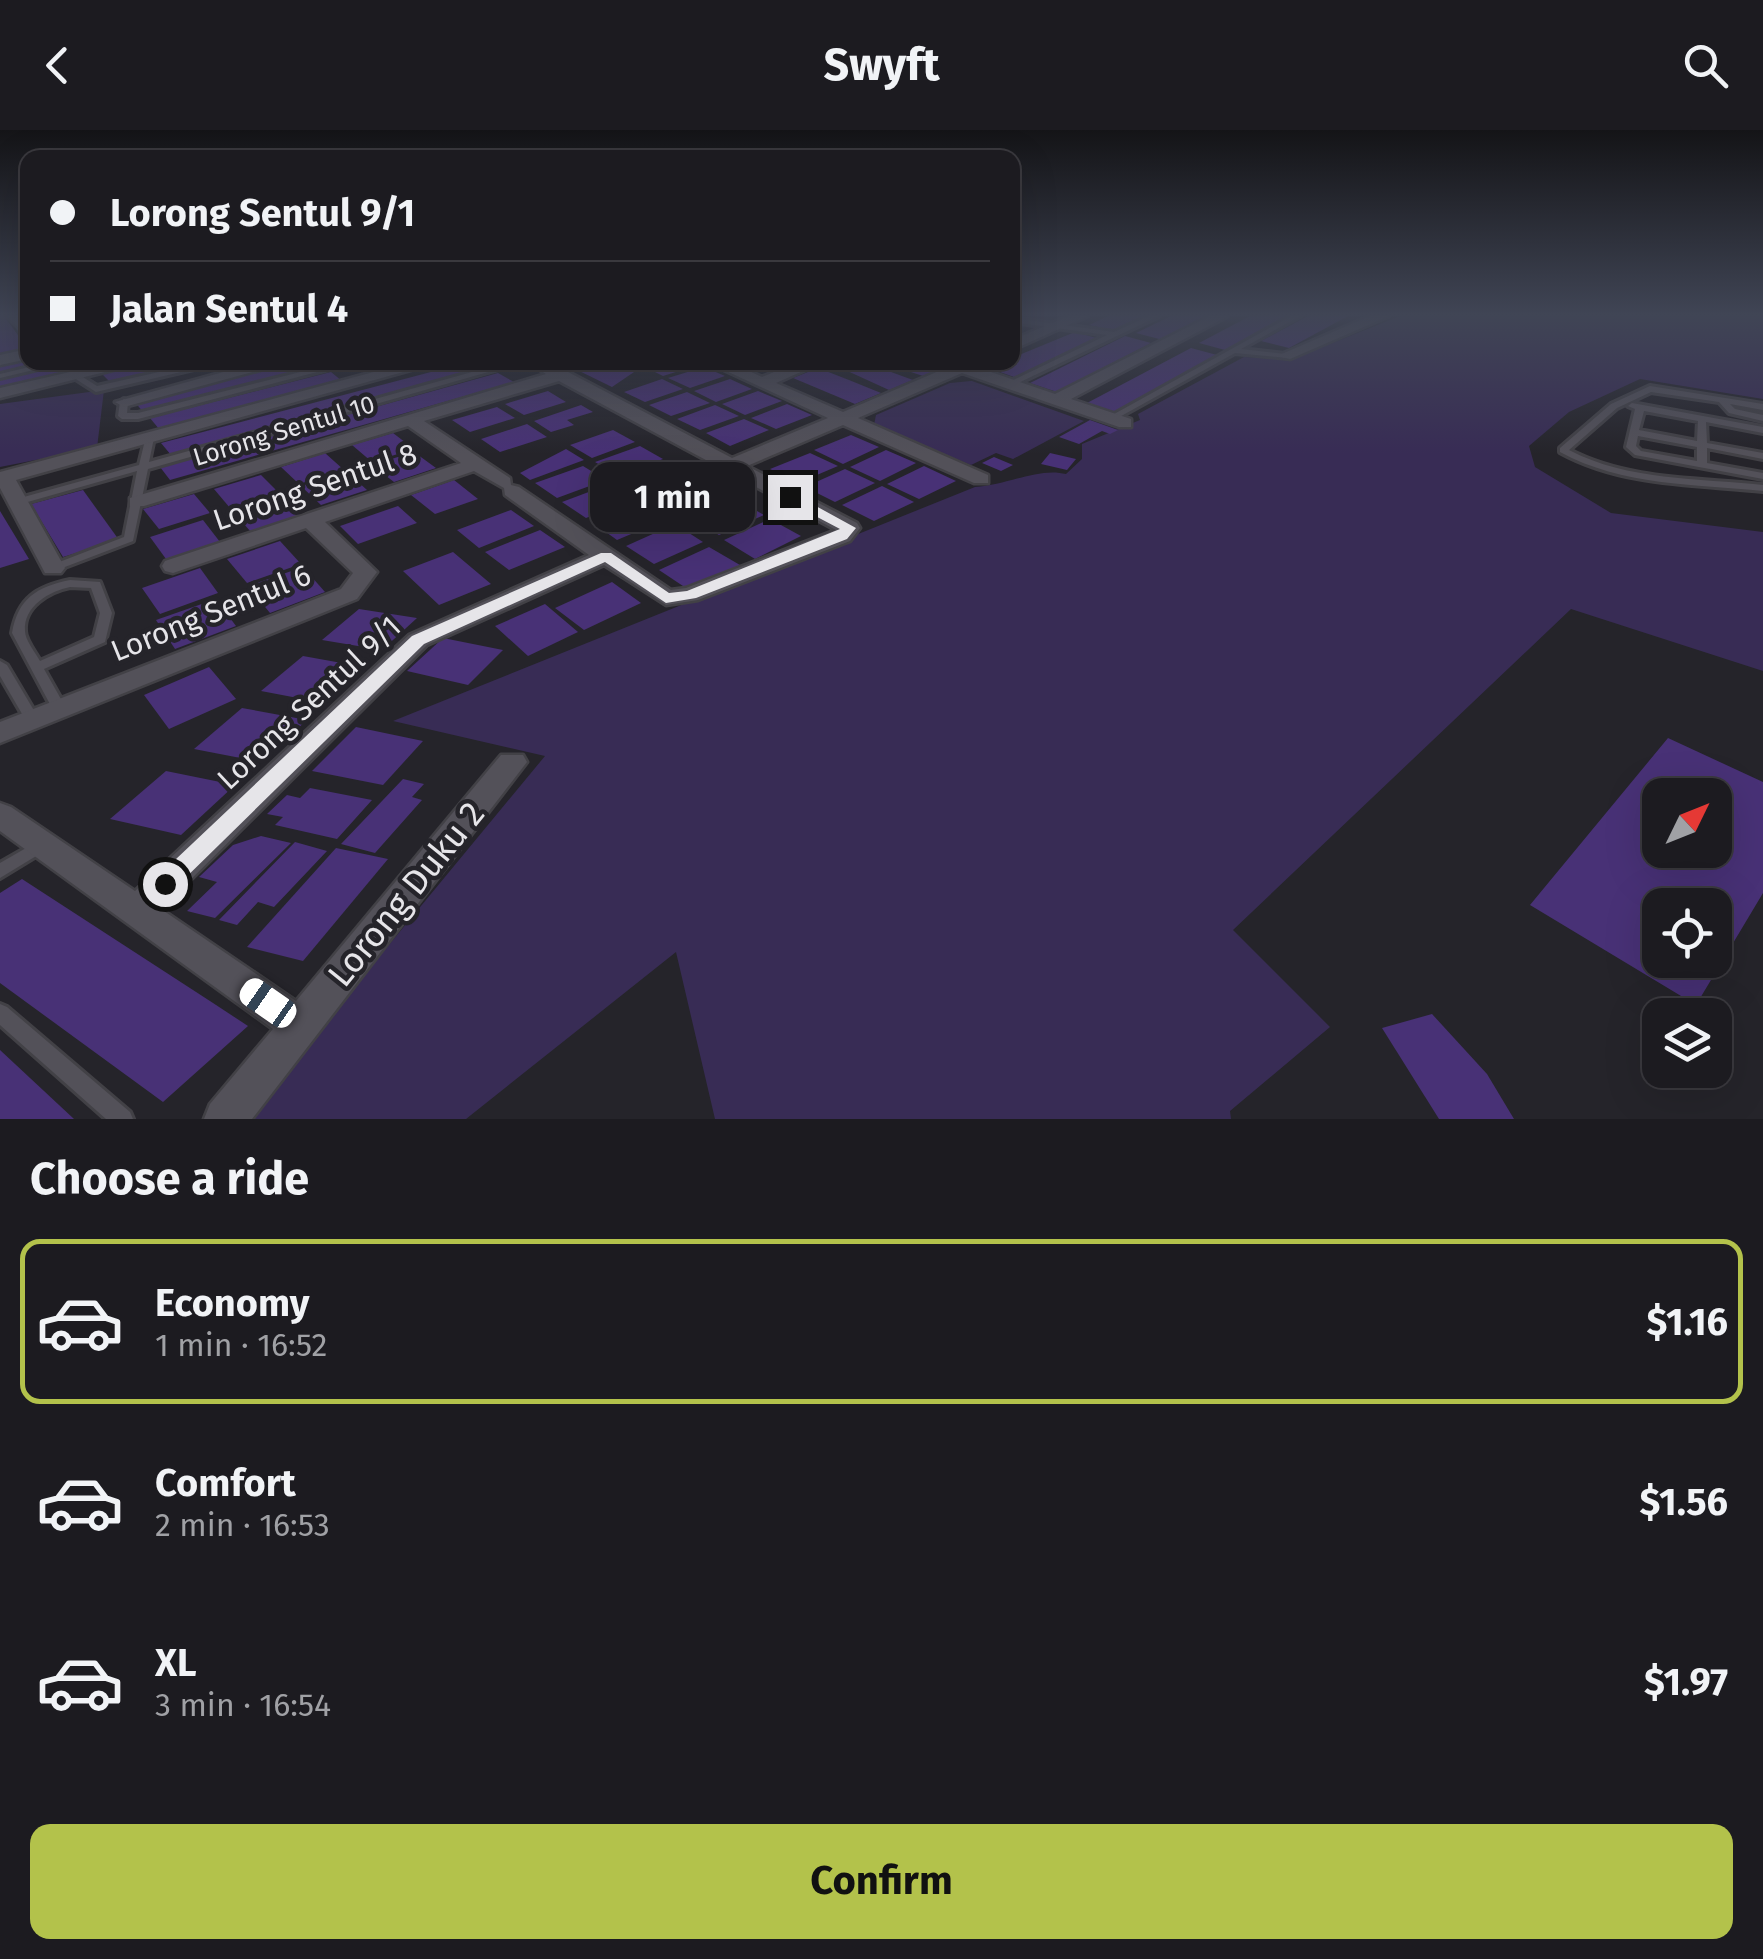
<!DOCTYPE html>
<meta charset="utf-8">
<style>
:root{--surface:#1c1b20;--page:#252429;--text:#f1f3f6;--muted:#a0a1a5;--line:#3a393e;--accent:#b3c24b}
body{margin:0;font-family:"Fira Sans",sans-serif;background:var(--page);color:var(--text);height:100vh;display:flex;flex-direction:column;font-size:38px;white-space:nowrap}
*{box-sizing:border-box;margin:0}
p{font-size:32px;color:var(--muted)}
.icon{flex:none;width:55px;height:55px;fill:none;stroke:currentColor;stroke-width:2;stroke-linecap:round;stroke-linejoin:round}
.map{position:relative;height:989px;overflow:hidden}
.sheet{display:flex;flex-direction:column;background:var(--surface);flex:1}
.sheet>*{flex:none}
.hud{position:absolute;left:20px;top:20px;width:1000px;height:220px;border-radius:20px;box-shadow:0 10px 40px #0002,0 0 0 2px var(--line);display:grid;align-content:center;height:220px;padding:0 30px;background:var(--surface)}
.needle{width:65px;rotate:47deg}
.controls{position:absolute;left:1642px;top:648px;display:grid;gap:20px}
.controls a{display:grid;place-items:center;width:90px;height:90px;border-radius:20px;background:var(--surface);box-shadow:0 10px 40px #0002,0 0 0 2px var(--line);font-size:50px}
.end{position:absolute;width:45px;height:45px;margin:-22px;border:12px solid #e6e5e9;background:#111;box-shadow:0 0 0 5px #111}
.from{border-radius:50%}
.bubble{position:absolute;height:70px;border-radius:20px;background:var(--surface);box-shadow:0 10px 40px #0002,0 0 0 2px var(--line);font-size:32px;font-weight:700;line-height:70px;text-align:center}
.car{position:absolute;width:30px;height:60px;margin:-30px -15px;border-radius:12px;box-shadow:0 0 8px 2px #0007;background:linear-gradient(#fff 24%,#345 0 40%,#fff 0 76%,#345 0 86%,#fff 0)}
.hud b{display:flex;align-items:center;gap:35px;height:95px;font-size:38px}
.hud b+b{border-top:2px solid var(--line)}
.hud i{width:25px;height:25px;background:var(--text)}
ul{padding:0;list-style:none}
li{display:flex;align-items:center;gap:30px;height:165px;margin:0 20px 15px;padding:0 10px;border:5px solid transparent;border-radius:20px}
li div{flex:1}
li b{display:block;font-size:38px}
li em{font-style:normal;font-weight:700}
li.active{border-color:var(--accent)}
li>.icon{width:90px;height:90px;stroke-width:1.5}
h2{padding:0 30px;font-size:45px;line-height:120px}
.primary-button{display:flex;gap:20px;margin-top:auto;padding:20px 30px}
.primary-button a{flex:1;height:115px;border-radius:20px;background:var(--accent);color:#111;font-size:40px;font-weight:700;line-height:115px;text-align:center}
header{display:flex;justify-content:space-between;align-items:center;height:130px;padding:0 30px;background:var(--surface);font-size:45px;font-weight:700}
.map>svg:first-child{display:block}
.green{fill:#382c55}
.building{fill:#483176;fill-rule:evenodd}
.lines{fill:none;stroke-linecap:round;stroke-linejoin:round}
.service-casing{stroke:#424146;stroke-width:6}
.minor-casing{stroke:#424146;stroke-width:5}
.service{fill:#535159;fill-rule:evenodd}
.minor{fill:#535159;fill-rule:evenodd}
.route{fill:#e6e5e9}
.labels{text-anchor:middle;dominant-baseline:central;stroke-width:9;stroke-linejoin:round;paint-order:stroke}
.far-street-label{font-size:25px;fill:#e6e5e9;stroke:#25242a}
.street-label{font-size:30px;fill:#e6e5e9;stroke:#25242a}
.near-street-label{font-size:35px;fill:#e6e5e9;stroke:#25242a}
</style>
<header><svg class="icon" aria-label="back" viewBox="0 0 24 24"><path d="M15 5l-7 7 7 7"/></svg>Swyft<svg class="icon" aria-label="search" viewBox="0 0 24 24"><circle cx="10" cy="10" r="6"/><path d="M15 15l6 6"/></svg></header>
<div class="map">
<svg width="1763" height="989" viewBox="0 0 1763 989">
<rect width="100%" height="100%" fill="#25242a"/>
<!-- green -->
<g class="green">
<path d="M1400,186h363v83l-123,-20 -71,33 -40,34 6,21 76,46 152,19v139l-192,-62 -338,321 97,97 -100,84 1,8h-516l-39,-167 -210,167h-221l300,-363 -152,-35 582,-234c32,-2 64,-20 91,-13l16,-15v-15l58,-24 -2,-6 106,-57 46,3z"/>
<polygon points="971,251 972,251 1084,291 1013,329 996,323 971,335 874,295 876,285 950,253"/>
<polygon points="104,260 97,318 0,337 0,274"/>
</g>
<!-- building -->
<g class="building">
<polygon points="0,186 4,186 28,219 0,225"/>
<polygon points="1108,186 1147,186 1115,201 1089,195"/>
<polygon points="1171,186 1210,186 1163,210 1136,203"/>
<polygon points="1250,186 1287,186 1225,220 1199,213"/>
<polygon points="1308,186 1348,186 1289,218 1261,211"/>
<polygon points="1075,202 1100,209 1014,247 989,238 1012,232 1012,228"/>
<polygon points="1125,206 1151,213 1057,262 1030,253"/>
<polygon points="1191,218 1217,225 1114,282 1087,273"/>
<polygon points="28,228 28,232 45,234 0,244 0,233"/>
<polygon points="70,232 112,232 0,259 0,248"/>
<polygon points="150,232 175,232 180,237 111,253 102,244"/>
<polygon points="299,232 316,232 323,238 143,282 135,272"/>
<polygon points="469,232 491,239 171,325 161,313"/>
<polygon points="561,232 621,232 637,240 612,257"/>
<polygon points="657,232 693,232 698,235 663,246 647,238"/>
<polygon points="879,232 887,235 880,238 913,250 889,260 830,233"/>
<polygon points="897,232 933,232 946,237 923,246 890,235"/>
<polygon points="704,237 725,246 690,258 668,248"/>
<polygon points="818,238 849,250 881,263 855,274 793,248"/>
<polygon points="331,242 342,251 159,299 150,288"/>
<polygon points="498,243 514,252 170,350 160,337"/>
<polygon points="662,249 683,259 645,272 624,262"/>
<polygon points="730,249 752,259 716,272 694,261"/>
<polygon points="548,261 566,272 524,285 505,274"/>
<polygon points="758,261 782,271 745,285 722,274"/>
<polygon points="687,262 710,273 671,286 649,275"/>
<polygon points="787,274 812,285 776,299 751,288"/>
<polygon points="581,275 593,282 567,290 574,295 551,302 534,291"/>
<polygon points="715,275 739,286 700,300 677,289"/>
<polygon points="497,277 515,288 470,302 452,290"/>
<polygon points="744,289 769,300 730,316 706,303"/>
<polygon points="1090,290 1118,300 1110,304 1102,301 1079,314 1059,307"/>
<polygon points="527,294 547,307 500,322 481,309"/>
<polygon points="613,300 635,312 592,328 570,315"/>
<polygon points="393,303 414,319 372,332 352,315"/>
<polygon points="851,305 879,317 843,334 814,320"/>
<polygon points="640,316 663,329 619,346 595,332"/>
<polygon points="566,319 584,330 530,350 520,343"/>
<polygon points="886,320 916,333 880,351 850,337"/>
<polygon points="414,322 436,338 394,352 372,335"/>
<polygon points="325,323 344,340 299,354 281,337"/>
<polygon points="810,323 838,336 798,353 770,339"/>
<polygon points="1050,323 1076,329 1067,340 1041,334"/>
<polygon points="994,327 1013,335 1001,341 982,333"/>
<polygon points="669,331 694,345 650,363 625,349"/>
<polygon points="583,336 606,350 557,368 535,353"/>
<polygon points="924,336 956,351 919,369 887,354"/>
<polygon points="845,339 875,353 835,372 805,357"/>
<polygon points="347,342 367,360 321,375 301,356"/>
<polygon points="261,345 279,363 230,378 214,359"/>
<polygon points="700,349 727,363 682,383 655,367"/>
<polygon points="454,350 478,369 435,384 411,365"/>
<polygon points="610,354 635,369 586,388 562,372"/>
<polygon points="882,356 914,372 874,391 842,375"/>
<polygon points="83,360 119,410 63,427 31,374"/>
<polygon points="194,364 210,383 159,399 143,379"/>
<polygon points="281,365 300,385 250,401 232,380"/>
<polygon points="736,369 764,385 719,405 690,388"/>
<polygon points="640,373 667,389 617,410 592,392"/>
<polygon points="398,376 417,393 358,414 340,396"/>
<polygon points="511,380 534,396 479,418 457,400"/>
<polygon points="0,381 29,429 0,438"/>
<polygon points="770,389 801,406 755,429 724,410"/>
<polygon points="203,390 220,412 166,429 150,407"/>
<polygon points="675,394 703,412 654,434 626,416"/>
<polygon points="540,400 565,417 509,440 485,422"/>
<polygon points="280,411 301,434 247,453 227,429"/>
<polygon points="709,417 740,435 689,460 659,440"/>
<polygon points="453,422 491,454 439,475 403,441"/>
<polygon points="303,437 325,462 270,483 248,456"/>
<polygon points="200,438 218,463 160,484 142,458"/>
<polygon points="612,452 641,473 584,500 555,478"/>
<polygon points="216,469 236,496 175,519 156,490"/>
<polygon points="545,474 578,502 528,526 495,496"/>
<polygon points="359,479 417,488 382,520 322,510"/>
<polygon points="443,508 503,520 468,555 407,541"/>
<polygon points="303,526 364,537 324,573 261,561"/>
<polygon points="209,537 236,569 169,599 144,565"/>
<polygon points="242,578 307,590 261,632 194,619"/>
<polygon points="356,597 423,611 383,655 312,641"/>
<path d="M1668,608l95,44v111l-67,112 -166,-100zM1660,665h55v55h-55zM1660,775h55v55h-55z"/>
<polygon points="166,641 235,655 181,705 110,689"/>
<polygon points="403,649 424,654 412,667 422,670 375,723 341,714"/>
<polygon points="310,658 372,670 337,709 275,695 283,687 267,684 287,665 300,668"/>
<polygon points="261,706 291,713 215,788 187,781 217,752 199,747 233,715"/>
<polygon points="295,712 327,721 274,777 258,772 237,795 219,790"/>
<polygon points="336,718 388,729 303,831 247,817"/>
<polygon points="22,749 213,873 248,896 163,972 0,853 0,763"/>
<polygon points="1432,884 1487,944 1514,989 1439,989 1382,898"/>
<polygon points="0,920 74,989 0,989"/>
</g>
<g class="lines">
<!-- service casing -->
<g class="service-casing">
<g id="service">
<polygon points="1149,186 1159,186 1012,256 1005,254 1107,205 1012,192 1012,188 1114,202"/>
<polygon points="1291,186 1300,186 1241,219 1285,224 1289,226 1288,228 1235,223 1114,290 1107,288"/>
<polygon points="50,232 67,232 0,248 0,244"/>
<polygon points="340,232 355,232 138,289 122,289 118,286 120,272 124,269 128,272 127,283 138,283"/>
<polygon points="508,232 523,232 148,339 133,411 57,440 49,440 47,438 49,436 124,407 137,341 17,375 12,372 13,370 139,335 146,306 149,305 154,308 149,332"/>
<polygon points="628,232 646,232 642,234"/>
<polygon points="199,233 203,235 202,237 96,262 71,246 78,244 97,256"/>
<path d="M1650,256l113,18v6l-33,-6 5,5 28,6v6l-34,-8 -10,-11 -68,-10 -34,16 -48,42c59,31 129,28 194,35v6c-68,-7 -141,-5 -203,-39v-4l51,-44z"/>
<path d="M1632,273l131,24v6l-57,-11 1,21 56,10v6l-56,-11v15l56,10v6l-128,-24 -9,-8 9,-38 -7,-3zM1644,281l54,10 -1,20 -58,-11zM1638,306l59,11v14l-56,-10 -5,-5z"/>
<path d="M70,450l30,2 12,31 -7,29 -61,27 22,39 -2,3h-10l-2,-3 -40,-75c6,-35 25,-46 58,-53zM70,457l21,1 9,25 -6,24 -54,24c-5,-9 -15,-21 -15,-30 -2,-25 25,-40 45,-44z"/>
<polygon points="0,531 7,535 39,589 37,592 27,592 25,589 0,546"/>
<polygon points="40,710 46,712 48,716 46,720 0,748 0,733"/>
<polygon points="0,874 7,877 130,982 133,989 106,989 0,895"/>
</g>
</g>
<!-- minor casing -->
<g class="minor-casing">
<g id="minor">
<polygon points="7,186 21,186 28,193 28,207"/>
<polygon points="1069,186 1088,186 1012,220 1012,210"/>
<path d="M1210,186h18l-157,83 60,20v8h-12l-157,-54 -104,45 130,57v8h-14l-131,-58 -96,41 110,57 3,5 -10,13 -152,59 -32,5 -62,-40 -177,80 -266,264 135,92 205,-246h22l4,7 -275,357h-48l6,-15 63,-75 -273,-198v-28l11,4 124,84 274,-256 180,-80 -84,-60 -1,-7 -30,-17 -149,51 52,50 -20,27 -357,144v-21l341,-133 12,-16 -47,-45 -133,45 -8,-2 -3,-5 3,-5 296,-98 -53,-37 -264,80h-14v-8l416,-124 -18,-12h21l183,96 96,-40 -121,-56h22l33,15 37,-15h24l-47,21 67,29 117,-50h23l-7,5 79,27zM559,251l277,149 -150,58 -15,2 -152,-103 -8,-2 -1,-7 -86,-57z"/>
<polygon points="1370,186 1389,186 1290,229 1277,226"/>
<polygon points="28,219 28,229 0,235 0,225"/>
<polygon points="114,232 145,232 0,268 0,258"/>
<polygon points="260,232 289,232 124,277 115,272"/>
<polygon points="411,232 439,232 16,350 65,438 61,443 45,443 0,358 0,342"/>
</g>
</g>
<!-- service -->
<use href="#service" class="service"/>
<!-- minor -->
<use href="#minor" class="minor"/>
</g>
<!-- sky -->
<linearGradient id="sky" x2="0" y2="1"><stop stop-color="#141417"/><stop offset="0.57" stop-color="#404555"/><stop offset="1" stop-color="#404555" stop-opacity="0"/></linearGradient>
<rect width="1763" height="324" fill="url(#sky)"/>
<!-- route -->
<polygon class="route" points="785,364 794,364 856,398 847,409 696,468 666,473 605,432 424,514 173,760 157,760 157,747 412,506 601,423 611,423 669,463 687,461 840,399 785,370"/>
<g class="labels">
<!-- far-street labels -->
<g class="far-street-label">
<text transform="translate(284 301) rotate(-17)">Lorong Sentul 10</text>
</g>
<!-- street labels -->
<g class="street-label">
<text transform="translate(315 357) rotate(-19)">Lorong Sentul 8</text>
<text transform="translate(211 483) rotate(-22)">Lorong Sentul 6</text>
<text transform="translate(309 573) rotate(-43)">Lorong Sentul 9/1</text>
</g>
<!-- near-street labels -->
<g class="near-street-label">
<text transform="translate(406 764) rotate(-51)">Lorong Duku 2</text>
</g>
</g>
</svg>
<div class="controls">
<a><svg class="needle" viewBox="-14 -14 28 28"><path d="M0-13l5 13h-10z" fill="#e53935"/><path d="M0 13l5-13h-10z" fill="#a0a1a5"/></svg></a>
<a><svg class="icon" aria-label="locate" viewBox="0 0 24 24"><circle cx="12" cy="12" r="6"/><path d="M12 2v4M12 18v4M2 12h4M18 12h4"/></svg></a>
<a><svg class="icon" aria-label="layers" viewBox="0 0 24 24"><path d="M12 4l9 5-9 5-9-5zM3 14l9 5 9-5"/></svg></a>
</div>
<i class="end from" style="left:165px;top:754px"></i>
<i class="end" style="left:790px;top:367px"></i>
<div class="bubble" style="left:590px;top:332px;width:165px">1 min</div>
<i class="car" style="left:268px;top:873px;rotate:305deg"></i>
<div class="hud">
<b><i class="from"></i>Lorong Sentul 9/1</b>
<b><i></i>Jalan Sentul 4</b>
</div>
</div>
<section class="sheet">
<h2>Choose a ride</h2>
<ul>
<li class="active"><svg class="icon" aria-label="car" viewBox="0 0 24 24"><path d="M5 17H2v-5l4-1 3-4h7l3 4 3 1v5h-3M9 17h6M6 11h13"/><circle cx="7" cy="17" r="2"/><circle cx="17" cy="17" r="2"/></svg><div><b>Economy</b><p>1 min · 16:52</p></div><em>$1.16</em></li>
<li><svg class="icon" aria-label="car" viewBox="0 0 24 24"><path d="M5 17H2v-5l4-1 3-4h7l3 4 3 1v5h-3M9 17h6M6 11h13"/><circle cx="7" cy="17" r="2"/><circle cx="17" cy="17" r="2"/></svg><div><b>Comfort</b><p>2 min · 16:53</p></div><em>$1.56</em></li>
<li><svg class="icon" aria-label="car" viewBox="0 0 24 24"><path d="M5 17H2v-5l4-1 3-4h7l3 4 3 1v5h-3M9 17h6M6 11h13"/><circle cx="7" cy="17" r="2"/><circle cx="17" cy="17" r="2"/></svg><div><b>XL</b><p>3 min · 16:54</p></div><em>$1.97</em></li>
</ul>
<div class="primary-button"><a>Confirm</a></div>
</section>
